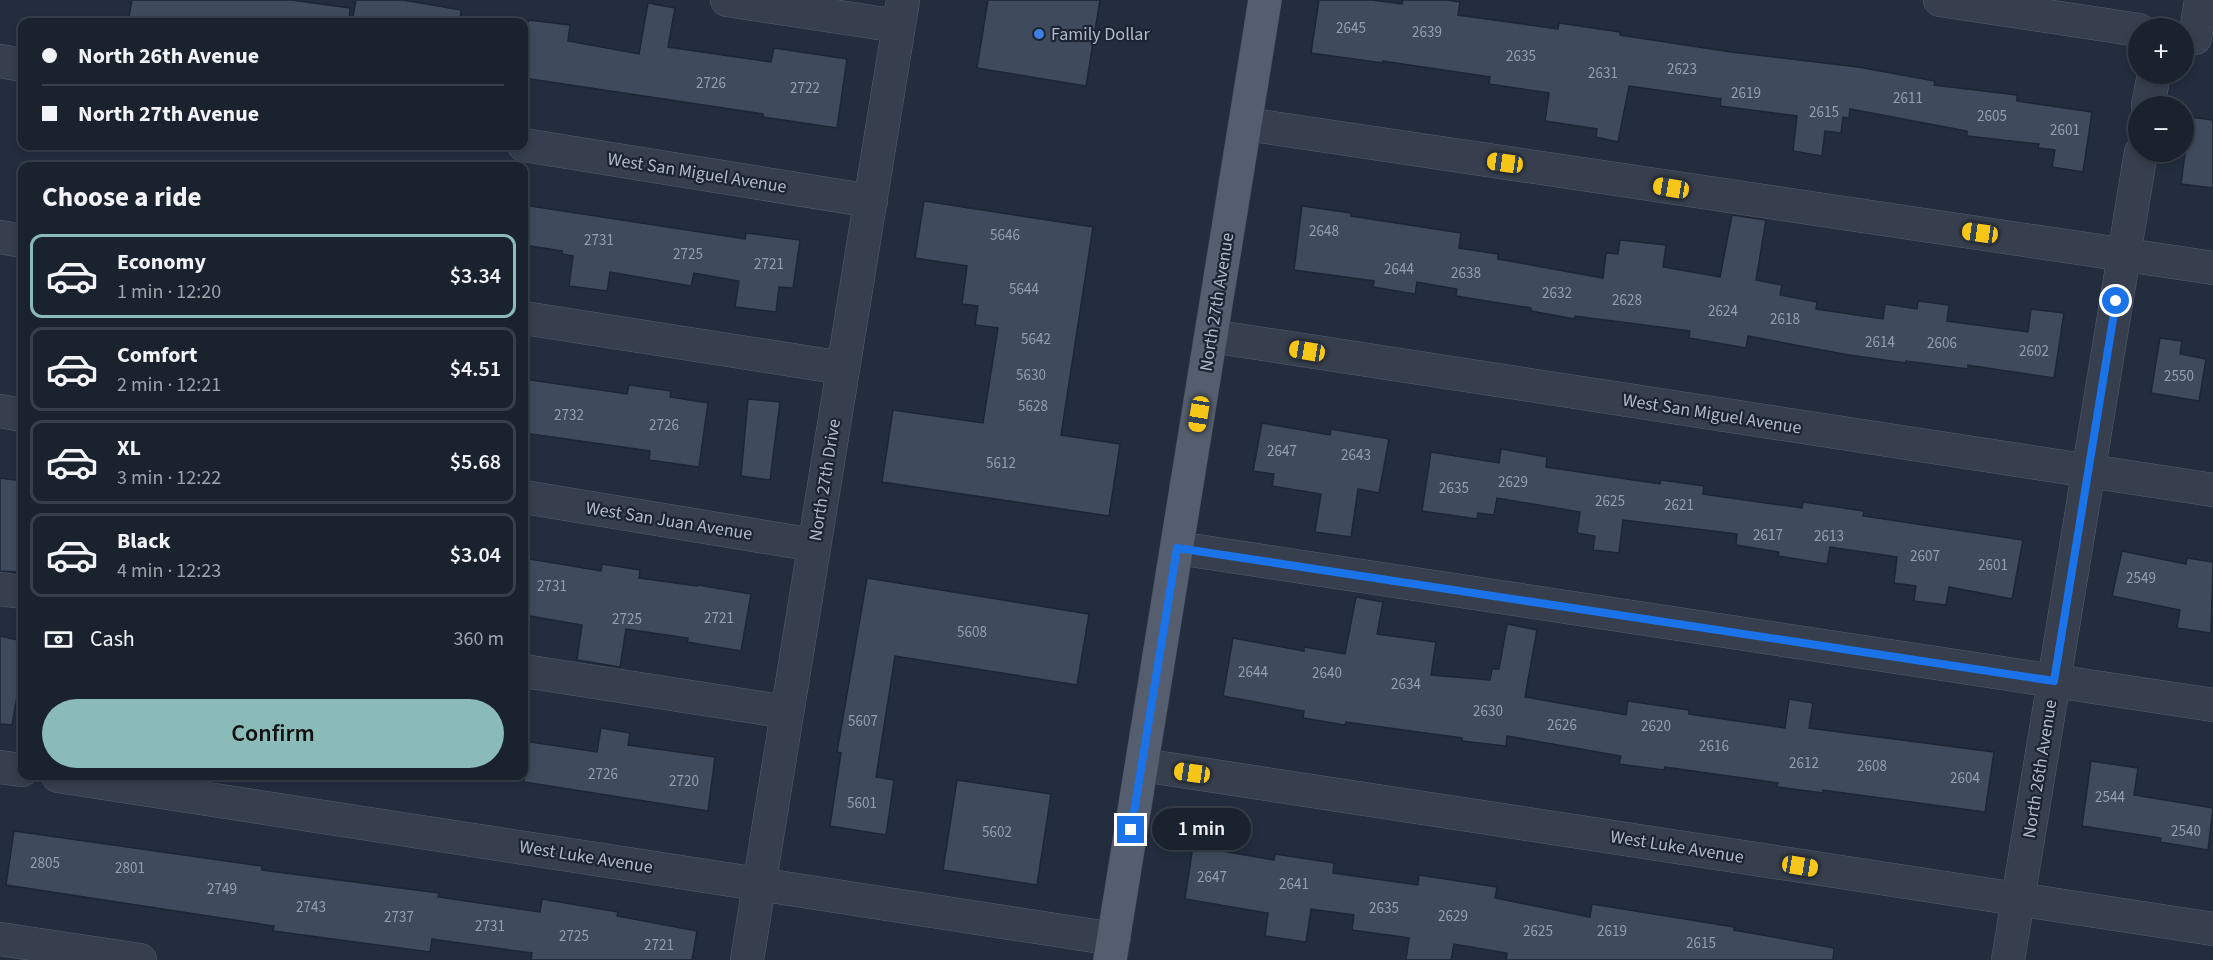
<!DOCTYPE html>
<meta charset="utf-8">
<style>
:root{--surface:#1a222e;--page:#232a36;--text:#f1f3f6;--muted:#9fa4aa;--line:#383f4a;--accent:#8bbbb9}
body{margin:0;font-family:"Source Sans 3",sans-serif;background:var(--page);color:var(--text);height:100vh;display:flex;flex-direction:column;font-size:22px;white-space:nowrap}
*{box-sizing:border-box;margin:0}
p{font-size:20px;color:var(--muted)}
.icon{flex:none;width:33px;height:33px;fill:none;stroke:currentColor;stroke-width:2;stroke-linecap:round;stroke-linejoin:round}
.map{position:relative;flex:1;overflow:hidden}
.drawer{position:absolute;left:18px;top:162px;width:510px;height:618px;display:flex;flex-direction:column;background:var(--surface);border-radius:12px;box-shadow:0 3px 9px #0003,0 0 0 2px var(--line)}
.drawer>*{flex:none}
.hud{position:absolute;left:18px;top:18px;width:510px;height:132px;border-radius:12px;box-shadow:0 3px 9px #0003,0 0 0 2px var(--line);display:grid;align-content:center;height:132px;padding:0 24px;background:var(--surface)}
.fabs{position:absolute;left:2128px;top:18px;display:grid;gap:12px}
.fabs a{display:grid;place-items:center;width:66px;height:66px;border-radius:50%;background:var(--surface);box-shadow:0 3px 9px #0003,0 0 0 2px var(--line);font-size:30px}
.end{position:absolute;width:27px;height:27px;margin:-14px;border:8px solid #1a73e8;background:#fff;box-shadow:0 0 0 3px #fff}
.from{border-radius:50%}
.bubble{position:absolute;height:42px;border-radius:21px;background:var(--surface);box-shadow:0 3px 9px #0003,0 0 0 2px var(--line);font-size:20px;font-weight:600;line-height:42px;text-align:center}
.car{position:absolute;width:18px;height:36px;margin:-18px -9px;border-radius:8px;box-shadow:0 0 4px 2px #0007;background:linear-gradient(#f5c518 24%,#345 0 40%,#f5c518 0 76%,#345 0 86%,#f5c518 0)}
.hud b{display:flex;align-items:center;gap:21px;height:57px;font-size:22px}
.hud b+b{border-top:2px solid var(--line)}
.hud i{width:15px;height:15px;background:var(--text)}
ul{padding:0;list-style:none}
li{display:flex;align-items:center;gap:18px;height:84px;margin:0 12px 9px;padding:0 12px;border:3px solid var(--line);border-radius:12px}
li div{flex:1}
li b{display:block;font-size:22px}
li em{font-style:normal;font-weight:600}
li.on{border-color:var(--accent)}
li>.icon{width:54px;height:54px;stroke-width:1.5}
h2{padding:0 24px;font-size:27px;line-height:72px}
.pay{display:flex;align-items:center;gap:15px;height:66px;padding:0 24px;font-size:22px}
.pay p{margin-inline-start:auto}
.primary-button{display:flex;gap:12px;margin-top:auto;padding:12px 24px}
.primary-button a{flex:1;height:69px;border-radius:36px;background:var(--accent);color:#111;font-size:24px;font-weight:600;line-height:69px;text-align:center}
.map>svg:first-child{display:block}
.building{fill:#3f4b5d;stroke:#1e2635;stroke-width:1.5}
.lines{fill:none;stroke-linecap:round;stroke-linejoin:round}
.minor-casing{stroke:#555d6c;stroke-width:34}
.major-casing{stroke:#404857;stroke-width:34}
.minor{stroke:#373f4e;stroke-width:33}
.major{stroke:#555e6e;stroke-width:33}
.route{stroke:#1a73e8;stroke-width:8}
.shop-dot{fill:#3f7fe0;stroke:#1c2433;stroke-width:2}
.labels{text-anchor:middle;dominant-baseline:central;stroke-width:4.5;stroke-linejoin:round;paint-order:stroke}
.number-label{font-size:15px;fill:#969eae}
.poi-label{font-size:18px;fill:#b3bac9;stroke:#1c2433;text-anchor:start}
.street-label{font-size:18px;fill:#b3bac9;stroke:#1c2433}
</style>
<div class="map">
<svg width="2213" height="960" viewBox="0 0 2213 960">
<rect width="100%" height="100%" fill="#232d3e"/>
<!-- building -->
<g class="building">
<polygon points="132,0 291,0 350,8 349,22 128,22"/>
<polygon points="356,0 403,0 461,10 460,22 352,22"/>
<polygon points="988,0 1100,0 1086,86 977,68"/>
<polygon points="1319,0 1372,0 1402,4 1403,0 1447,0 1460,2 1458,15 1558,29 1559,23 1620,32 1620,35 1731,52 1858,67 1935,81 1934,85 2017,95 2017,101 2092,112 2083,172 2052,167 2055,150 2038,148 2039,144 1967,136 1967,131 1850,109 1849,118 1843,117 1841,133 1825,131 1822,156 1793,151 1797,116 1720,106 1721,99 1629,86 1618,142 1596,137 1597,129 1545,121 1549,93 1489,84 1490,77 1383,61 1383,63 1311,53"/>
<polygon points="648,3 675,8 668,47 771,62 774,48 847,59 837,128 763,117 763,114 524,78 524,21 528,22 529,20 570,25 568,41 639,54"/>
<polygon points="2190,117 2213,120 2213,188 2181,184"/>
<polygon points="924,201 1093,227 1061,435 1120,444 1109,516 882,482 893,410 983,423 998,328 975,325 978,306 962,304 967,266 915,258"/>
<polygon points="524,205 745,239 746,233 800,240 793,288 779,287 776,312 735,307 739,281 694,273 691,286 610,272 607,291 569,286 573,256 562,254 562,251 524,245"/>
<polygon points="1302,206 1351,213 1351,216 1461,233 1459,248 1498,254 1498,259 1603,278 1606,253 1618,254 1620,240 1666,245 1663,267 1720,277 1732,215 1766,220 1756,280 1782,285 1780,295 1817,302 1816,309 1883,319 1885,304 1917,309 1918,301 1949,305 1947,321 2028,332 2031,309 2064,313 2054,378 1968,365 1968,369 1906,361 1906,363 1849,355 1748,336 1746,348 1689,338 1690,331 1575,316 1575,319 1531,311 1531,308 1456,296 1457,289 1417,282 1415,294 1373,287 1374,281 1294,270"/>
<polygon points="2160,338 2182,341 2180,354 2206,359 2199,401 2151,393"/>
<polygon points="524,379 627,394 629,385 671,391 670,397 708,403 699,467 649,460 650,451 524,433"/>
<polygon points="748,399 780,402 770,480 741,476"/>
<polygon points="1262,423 1330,435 1331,429 1389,439 1379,493 1358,489 1351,537 1315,532 1321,494 1272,486 1274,474 1253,471"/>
<polygon points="1501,449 1547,457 1546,467 1660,484 1661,480 1704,486 1703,494 1802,508 1803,502 1864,511 1863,516 2023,540 2012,599 1949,587 1946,605 1914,601 1916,586 1894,583 1897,557 1830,547 1827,564 1778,556 1779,552 1736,545 1737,534 1623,520 1619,553 1593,550 1595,536 1577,533 1580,512 1497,498 1494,515 1478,513 1477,519 1422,511 1431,452 1499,463"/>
<polygon points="0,478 22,481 22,538 18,572 0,571"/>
<polygon points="2122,551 2186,564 2187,558 2213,562 2211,633 2177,628 2180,610 2112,596"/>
<polygon points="524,558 601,571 602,564 640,570 639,578 697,586 698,585 751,594 741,651 687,642 688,638 626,629 620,667 577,660 582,625 524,615"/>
<polygon points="867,578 1089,614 1077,685 895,656 876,777 894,780 886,835 830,826 841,753 837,752"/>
<polygon points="1356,597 1383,602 1377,634 1436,642 1431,675 1490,680 1492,669 1499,669 1507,624 1537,630 1525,697 1626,715 1628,701 1689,710 1689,714 1785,728 1789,699 1813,703 1809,728 1994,752 1985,812 1823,790 1823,793 1777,787 1778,783 1665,767 1664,770 1619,764 1621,756 1507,736 1506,746 1462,741 1462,738 1346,722 1345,725 1303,718 1304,711 1223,696 1233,638 1304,651 1304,647 1345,654"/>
<polygon points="0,636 22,641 22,668 12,725 0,724"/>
<polygon points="601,728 630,733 628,745 715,757 708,811 524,782 524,741 597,752"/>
<polygon points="2091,761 2138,768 2134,795 2213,808 2208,850 2160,842 2161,838 2082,826"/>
<polygon points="957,780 1051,794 1037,885 943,870"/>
<polygon points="14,831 262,866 262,870 439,893 438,897 540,912 542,899 618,912 617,916 697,931 692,960 531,960 532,953 432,939 430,952 273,931 274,926 6,885"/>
<polygon points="1193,846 1274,860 1275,854 1334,863 1333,873 1418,885 1419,875 1497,887 1495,898 1590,917 1592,904 1734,927 1734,930 1834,948 1833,960 1506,960 1507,953 1454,944 1451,960 1406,960 1409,938 1352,930 1354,915 1311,909 1306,942 1265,936 1268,913 1185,899"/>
</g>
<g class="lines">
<!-- minor casing -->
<g class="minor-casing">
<g id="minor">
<polyline points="727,0 898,26"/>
<polyline points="1940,0 2139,30"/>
<polyline points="2195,38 2201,0"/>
<polyline points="0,61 22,65"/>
<polyline points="2148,106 2154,74"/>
<polyline points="1246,124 2213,268"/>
<polyline points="524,145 871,201"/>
<polyline points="0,237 22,241"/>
<polyline points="524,318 843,368"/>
<polyline points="1211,336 2213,490"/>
<polyline points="0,411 22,415"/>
<polyline points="524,497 814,545"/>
<polyline points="1177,548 2213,705"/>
<polyline points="0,589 22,592"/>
<polyline points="524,671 787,712"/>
<polyline points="1142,765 2213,929"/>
<polyline points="0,767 22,770"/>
<polyline points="58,776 1114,939"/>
<polyline points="0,939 140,960"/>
<polyline points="747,960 903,0"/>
<polyline points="2008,960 2141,152"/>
</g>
</g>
<!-- major casing -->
<g class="major-casing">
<polyline id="major" points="1110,960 1265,0"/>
</g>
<!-- minor -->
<use href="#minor" class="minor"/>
<!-- major -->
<use href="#major" class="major"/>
</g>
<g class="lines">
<!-- route -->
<polyline class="route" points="1131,830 1177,548 2054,681 2116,301"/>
</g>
<!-- markers -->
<circle class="shop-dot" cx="1039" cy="34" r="6"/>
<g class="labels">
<!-- number labels -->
<g class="number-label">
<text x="1351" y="28">2645</text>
<text x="1427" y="32">2639</text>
<text x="1521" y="56">2635</text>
<text x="1682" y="69">2623</text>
<text x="1603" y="73">2631</text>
<text x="711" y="83">2726</text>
<text x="805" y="88">2722</text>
<text x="1746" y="93">2619</text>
<text x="1908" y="98">2611</text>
<text x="1824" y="112">2615</text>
<text x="1992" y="116">2605</text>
<text x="2065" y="130">2601</text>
<text x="1324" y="231">2648</text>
<text x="1005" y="235">5646</text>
<text x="599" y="240">2731</text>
<text x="688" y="254">2725</text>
<text x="769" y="264">2721</text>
<text x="1399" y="269">2644</text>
<text x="1466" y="273">2638</text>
<text x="1024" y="289">5644</text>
<text x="1557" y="293">2632</text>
<text x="1627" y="300">2628</text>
<text x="1723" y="311">2624</text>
<text x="1785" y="319">2618</text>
<text x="1036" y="339">5642</text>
<text x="1880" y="342">2614</text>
<text x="1942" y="343">2606</text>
<text x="2034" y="351">2602</text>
<text x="1031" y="375">5630</text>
<text x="2179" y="376">2550</text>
<text x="1033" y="406">5628</text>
<text x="569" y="415">2732</text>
<text x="664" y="425">2726</text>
<text x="1282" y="451">2647</text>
<text x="1356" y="455">2643</text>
<text x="1001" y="463">5612</text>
<text x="1513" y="482">2629</text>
<text x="1454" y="488">2635</text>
<text x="1610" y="501">2625</text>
<text x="1679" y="505">2621</text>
<text x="1768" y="535">2617</text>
<text x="1829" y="536">2613</text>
<text x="1925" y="556">2607</text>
<text x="1993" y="565">2601</text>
<text x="2141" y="578">2549</text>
<text x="552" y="586">2731</text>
<text x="719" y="618">2721</text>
<text x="627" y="619">2725</text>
<text x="972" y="632">5608</text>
<text x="1253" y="672">2644</text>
<text x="1327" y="673">2640</text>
<text x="1406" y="684">2634</text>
<text x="1488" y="711">2630</text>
<text x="863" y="721">5607</text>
<text x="1562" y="725">2626</text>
<text x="1656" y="726">2620</text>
<text x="1714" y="746">2616</text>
<text x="1804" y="763">2612</text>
<text x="1872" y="766">2608</text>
<text x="603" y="774">2726</text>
<text x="1965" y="778">2604</text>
<text x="684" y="781">2720</text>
<text x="2110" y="797">2544</text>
<text x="862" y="803">5601</text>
<text x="2186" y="831">2540</text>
<text x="997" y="832">5602</text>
<text x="45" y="863">2805</text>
<text x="130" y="868">2801</text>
<text x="1212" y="877">2647</text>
<text x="1294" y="884">2641</text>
<text x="222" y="889">2749</text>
<text x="311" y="907">2743</text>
<text x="1384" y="908">2635</text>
<text x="1453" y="916">2629</text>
<text x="399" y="917">2737</text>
<text x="490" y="926">2731</text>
<text x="1538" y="931">2625</text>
<text x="1612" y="931">2619</text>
<text x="574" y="936">2725</text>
<text x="1701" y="943">2615</text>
<text x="659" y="945">2721</text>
</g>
<!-- poi labels -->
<g class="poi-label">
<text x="1051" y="34">Family Dollar</text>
</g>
<!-- street labels -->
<g class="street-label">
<text transform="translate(697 173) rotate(9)">West San Miguel Avenue</text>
<text transform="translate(1217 302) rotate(-81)">North 27th Avenue</text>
<text transform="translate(1712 414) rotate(9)">West San Miguel Avenue</text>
<text transform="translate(825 480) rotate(-81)">North 27th Drive</text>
<text transform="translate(669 521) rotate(9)">West San Juan Avenue</text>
<text transform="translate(2040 769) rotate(-81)">North 26th Avenue</text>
<text transform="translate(1677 847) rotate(9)">West Luke Avenue</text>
<text transform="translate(586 857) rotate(9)">West Luke Avenue</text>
</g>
</g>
</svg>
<div class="fabs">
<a>+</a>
<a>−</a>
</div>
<i class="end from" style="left:2116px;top:301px"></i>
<i class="end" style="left:1131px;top:830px"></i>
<div class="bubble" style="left:1152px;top:808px;width:99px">1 min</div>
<i class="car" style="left:1505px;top:163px;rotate:278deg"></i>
<i class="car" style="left:1671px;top:188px;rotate:279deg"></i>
<i class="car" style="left:1980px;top:233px;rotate:278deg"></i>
<i class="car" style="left:1307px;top:351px;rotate:279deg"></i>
<i class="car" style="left:1199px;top:414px;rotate:189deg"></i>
<i class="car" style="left:1192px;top:773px;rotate:278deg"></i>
<i class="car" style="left:1800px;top:866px;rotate:99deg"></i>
<div class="hud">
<b><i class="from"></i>North 26th Avenue</b>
<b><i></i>North 27th Avenue</b>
</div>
<section class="drawer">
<h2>Choose a ride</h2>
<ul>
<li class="on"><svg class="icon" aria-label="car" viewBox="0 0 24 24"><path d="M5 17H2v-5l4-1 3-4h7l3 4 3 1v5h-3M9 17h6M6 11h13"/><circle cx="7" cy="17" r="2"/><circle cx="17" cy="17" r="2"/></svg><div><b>Economy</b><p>1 min · 12:20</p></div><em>$3.34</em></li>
<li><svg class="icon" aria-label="car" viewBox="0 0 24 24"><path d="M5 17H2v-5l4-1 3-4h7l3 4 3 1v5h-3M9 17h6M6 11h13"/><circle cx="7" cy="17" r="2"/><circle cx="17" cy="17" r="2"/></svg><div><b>Comfort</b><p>2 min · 12:21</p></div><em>$4.51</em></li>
<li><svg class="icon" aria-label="car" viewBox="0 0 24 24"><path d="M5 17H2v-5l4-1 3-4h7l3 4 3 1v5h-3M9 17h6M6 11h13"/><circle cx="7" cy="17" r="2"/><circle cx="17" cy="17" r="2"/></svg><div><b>XL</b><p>3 min · 12:22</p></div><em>$5.68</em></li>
<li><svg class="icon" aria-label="car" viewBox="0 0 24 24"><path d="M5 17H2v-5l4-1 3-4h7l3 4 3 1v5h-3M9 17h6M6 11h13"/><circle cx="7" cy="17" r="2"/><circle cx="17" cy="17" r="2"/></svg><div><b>Black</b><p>4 min · 12:23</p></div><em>$3.04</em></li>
</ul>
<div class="pay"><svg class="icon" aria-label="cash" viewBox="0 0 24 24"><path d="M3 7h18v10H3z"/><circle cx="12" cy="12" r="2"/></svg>Cash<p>360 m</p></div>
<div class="primary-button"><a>Confirm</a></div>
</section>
</div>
